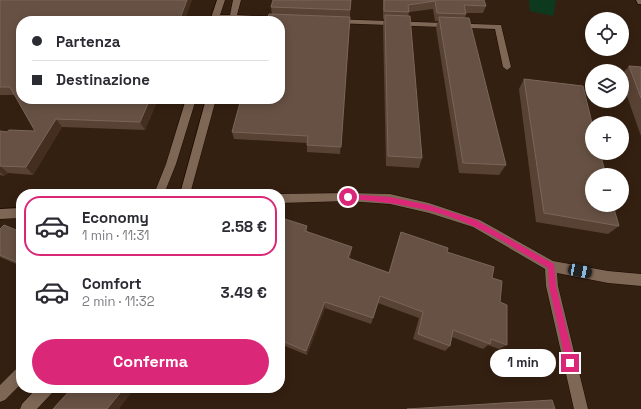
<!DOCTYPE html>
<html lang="it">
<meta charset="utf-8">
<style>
:root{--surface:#fff;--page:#f2f2f3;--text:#2b2b33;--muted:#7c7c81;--line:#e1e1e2;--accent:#db2777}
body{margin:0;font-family:"Space Grotesk",sans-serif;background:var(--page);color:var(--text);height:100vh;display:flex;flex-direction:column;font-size:15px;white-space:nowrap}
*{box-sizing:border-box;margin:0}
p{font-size:13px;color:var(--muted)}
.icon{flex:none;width:22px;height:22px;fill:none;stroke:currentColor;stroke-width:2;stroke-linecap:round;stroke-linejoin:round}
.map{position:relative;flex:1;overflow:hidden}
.sheet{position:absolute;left:16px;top:189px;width:269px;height:204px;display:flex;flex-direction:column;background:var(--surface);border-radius:16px;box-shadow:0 2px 10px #0003}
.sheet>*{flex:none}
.guide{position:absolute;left:16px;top:16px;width:269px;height:88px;border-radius:16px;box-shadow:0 2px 10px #0003;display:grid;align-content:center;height:88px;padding:0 16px;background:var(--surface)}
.fabs{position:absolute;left:585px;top:12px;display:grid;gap:8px}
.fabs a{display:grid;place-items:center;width:44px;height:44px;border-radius:50%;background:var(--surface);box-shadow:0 2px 10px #0003;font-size:20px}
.end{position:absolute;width:18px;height:18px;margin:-9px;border:5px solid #db2777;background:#fff;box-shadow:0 0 0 2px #fff}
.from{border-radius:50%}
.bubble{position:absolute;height:28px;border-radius:14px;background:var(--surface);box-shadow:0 2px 10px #0003;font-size:13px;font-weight:700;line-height:28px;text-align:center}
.car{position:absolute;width:12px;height:24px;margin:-12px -6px;border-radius:5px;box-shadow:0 0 3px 1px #0007;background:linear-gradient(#222 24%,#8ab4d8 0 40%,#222 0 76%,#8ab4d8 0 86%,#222 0)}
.guide b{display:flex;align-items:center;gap:14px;height:38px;font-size:15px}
.guide b+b{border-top:1px solid var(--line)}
.guide i{width:10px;height:10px;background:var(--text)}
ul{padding:7px 0 0;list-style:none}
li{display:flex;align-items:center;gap:12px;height:60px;margin:0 8px 6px;padding:0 8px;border:2px solid transparent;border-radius:16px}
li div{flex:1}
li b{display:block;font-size:15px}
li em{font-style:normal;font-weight:700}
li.active{border-color:var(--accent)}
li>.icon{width:36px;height:36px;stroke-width:1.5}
.cta{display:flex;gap:8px;margin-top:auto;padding:8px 16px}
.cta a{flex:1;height:46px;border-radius:24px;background:var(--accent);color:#fff;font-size:16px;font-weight:700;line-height:46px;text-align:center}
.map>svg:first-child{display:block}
.green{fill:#0d3a1e}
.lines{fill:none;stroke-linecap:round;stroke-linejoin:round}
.minor-casing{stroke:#1b0900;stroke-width:1}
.minor{fill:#7f6756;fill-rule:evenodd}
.wall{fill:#584234}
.shaded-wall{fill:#442e1f}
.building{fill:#675144;stroke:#7a6559}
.route{fill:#db2777}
</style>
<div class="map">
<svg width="641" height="409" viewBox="0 0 641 409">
<rect width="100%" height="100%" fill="#342011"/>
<!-- green -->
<polygon class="green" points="529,0 556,0 553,16 530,11"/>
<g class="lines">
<!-- minor casing -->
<g class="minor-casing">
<g id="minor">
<polygon points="217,0 225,0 220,15 230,15 233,0 241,0 237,15 277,17 281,19 278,21 228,21 229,20 218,19 218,21 210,21"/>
<polygon points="636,0 641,0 641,4 638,4"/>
<polygon points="331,19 501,25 511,67 507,70 503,67 495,29 334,23 330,21"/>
<polygon points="186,99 196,99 176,164 164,194 154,194 166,164"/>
<polygon points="206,99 216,99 190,194 180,194"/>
<polygon points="348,193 390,194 429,203 480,220 553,261 608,271 641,274 641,286 608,283 557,273 558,286 588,409 574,409 546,286 545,269 473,227 429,213 390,204 348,201 280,203 280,194 279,194"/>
<polygon points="21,208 21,218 0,219 0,209"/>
<polygon points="21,367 21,384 5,400 0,402 0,385 16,369"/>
<polygon points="37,388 54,388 52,393 37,409 20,409 22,404"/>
</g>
</g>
<!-- minor -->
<use href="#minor" class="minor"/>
</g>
<!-- wall -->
<g class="wall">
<polygon points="0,0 21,99 158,99 145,130 62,127 33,175 8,173 4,176 0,175 0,131 7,132 35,131 15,95 0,95"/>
<polygon points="351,0 340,154 307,152 307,143 234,139 232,132 268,17 272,15 271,7"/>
<polygon points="383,0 484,0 486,6 483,13 466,13 466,14 465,18 506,165 499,175 459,173 436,28 438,21 435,21 433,9 409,12 408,16 422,158 419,168 386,166 383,26 384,19 383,19"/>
<polygon points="629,66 641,67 641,136 622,82 622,74"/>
<polygon points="524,79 619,226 608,234 536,222 519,89"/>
<polygon points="307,226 307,231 351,255 349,259 389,272 401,232 447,252 492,278 500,302 507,345 499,349 488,345 483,349 452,337 450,346 445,351 413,339 419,318 378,303 371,324 325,308 307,355 280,344 280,229"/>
<polygon points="0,229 21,232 21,266 0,257"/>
</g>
<!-- shaded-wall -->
<g class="shaded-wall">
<polygon points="187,0 192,0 185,21 179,21"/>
<polygon points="150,99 158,99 145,130 140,122"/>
<polygon points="56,119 62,127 33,175 26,167"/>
<polygon points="0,166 8,173 4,176 0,172"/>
<polygon points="352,247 351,255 346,266 348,258"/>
<polygon points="325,302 325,308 307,355 306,351"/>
<polygon points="124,388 135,388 119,409 107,409"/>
</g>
<!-- building -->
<g class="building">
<polygon points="0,0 187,0 179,21 21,21 21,99 150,99 140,122 56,119 26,167 0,166 0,131 7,132 9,130 35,131 10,87 0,87"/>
<polygon points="273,0 351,0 350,10 271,7"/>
<polygon points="384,0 484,0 486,6 464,5 466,14 437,13 435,1 408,5 409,12 384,11"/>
<polygon points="269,14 350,17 341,147 307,145 308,136 232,132 241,99 280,99 280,21 261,21 262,17 268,17"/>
<polygon points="385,15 410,16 422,158 388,156"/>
<polygon points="439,17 469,18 506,165 463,163"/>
<polygon points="629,66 641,67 641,98"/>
<polygon points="524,79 583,86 592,123 592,153 600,153 606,175 592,175 592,205 613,205 619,226 544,213"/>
<polygon points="285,219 307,226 305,231 352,247 348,258 389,273 401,232 448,248 447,252 494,267 492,278 502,281 500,302 507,305 507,345 491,339 490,344 453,330 450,346 418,334 423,312 380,296 373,318 325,302 306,351 280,340 280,229"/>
<polygon points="4,225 21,232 21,264 0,255 0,229"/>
<polygon points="72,388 124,388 107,409 53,409"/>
<polygon points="552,400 555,409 407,409"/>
</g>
<!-- route -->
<path class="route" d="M348,194l42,3 39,8 47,15 78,44 2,22 19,77 -2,3 -3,1 -2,-1 -2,-3 -17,-77 -1,-18c-25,-14 -49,-31 -75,-42 -39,-18 -82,-24 -125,-27l-3,-2z"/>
</svg>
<div class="fabs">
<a><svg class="icon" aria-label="locate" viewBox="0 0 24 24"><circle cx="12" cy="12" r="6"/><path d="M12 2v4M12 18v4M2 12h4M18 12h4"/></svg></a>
<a><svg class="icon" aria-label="layers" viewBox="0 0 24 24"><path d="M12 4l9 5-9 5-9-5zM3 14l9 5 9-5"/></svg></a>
<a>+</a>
<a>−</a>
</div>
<i class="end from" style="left:348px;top:197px"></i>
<i class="end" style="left:570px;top:363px"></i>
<div class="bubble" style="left:490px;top:349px;width:66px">1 min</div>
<i class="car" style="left:580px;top:271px;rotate:101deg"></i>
<div class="guide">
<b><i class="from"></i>Partenza</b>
<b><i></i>Destinazione</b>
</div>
<section class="sheet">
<ul>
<li class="active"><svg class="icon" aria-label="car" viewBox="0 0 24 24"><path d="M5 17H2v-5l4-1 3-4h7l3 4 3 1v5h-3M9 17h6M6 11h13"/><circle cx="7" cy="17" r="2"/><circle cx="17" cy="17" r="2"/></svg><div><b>Economy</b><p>1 min · 11:31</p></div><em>2.58 €</em></li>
<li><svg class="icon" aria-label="car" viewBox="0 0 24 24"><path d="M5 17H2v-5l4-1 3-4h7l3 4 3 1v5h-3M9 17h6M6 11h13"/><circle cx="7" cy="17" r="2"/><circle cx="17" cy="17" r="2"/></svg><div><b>Comfort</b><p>2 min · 11:32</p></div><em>3.49 €</em></li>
</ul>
<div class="cta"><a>Conferma</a></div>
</section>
</div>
